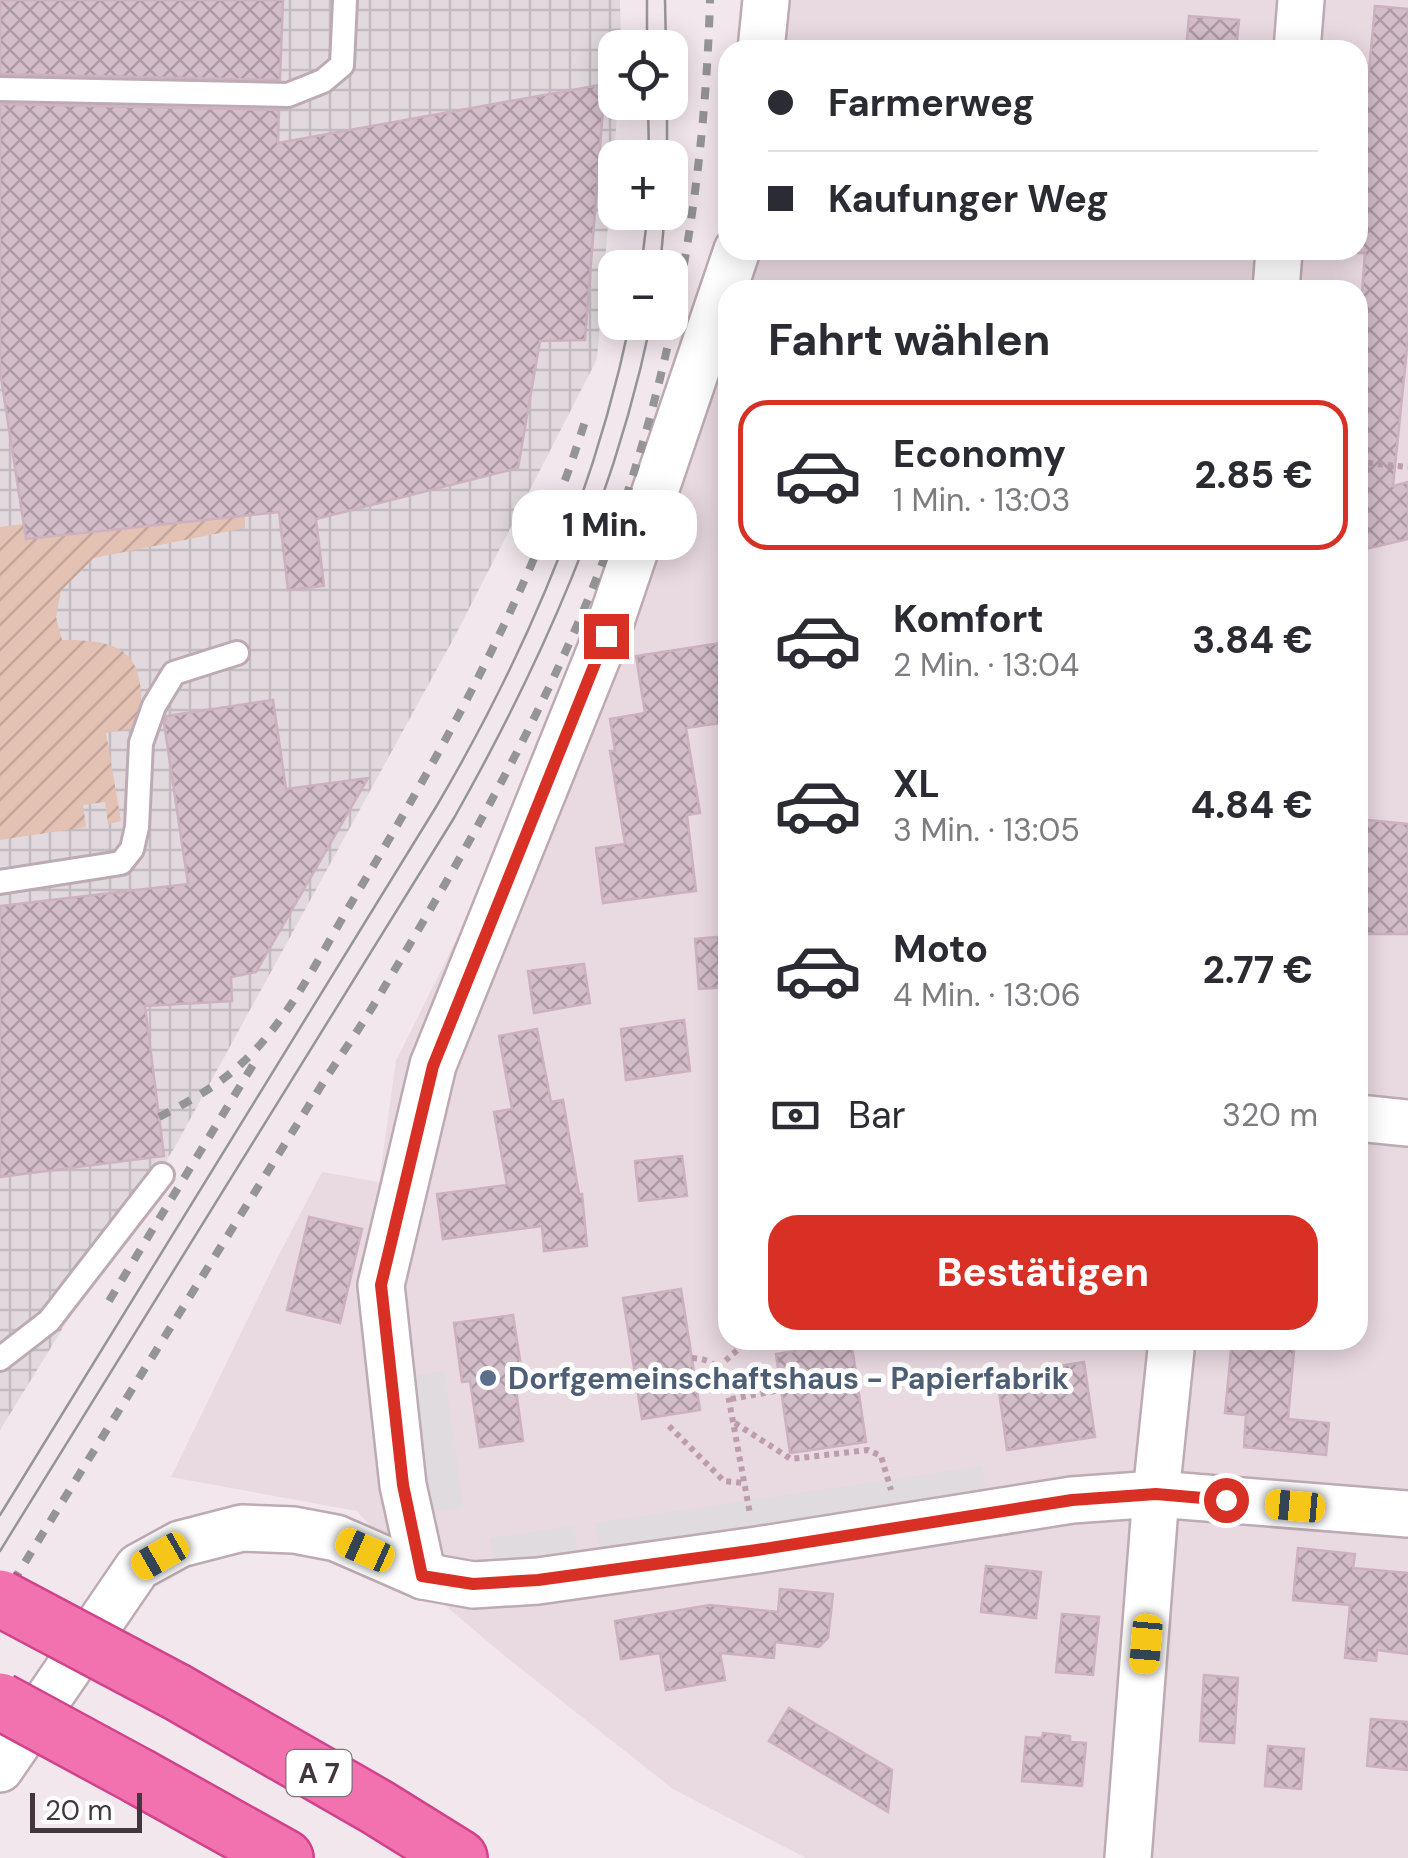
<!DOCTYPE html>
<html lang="de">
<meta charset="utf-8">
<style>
:root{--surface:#fff;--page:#f7f7f7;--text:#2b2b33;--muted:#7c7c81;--line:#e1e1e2;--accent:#d93025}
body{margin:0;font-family:"DM Sans",sans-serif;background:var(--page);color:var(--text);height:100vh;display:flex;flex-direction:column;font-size:38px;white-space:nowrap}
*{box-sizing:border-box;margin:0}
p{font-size:32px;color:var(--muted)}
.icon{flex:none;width:55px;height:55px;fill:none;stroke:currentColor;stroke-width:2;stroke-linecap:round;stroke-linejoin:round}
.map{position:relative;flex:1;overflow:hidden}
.sheet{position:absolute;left:718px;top:280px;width:650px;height:1070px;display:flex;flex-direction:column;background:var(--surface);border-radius:30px;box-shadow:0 5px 25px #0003}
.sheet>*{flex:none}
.banner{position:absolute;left:718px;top:40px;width:650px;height:220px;border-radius:30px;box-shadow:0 5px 25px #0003;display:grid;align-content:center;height:220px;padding:0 50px;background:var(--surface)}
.controls{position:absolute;left:598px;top:30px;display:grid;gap:20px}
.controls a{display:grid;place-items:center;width:90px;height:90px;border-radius:20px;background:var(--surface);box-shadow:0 5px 25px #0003;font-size:50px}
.scale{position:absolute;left:30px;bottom:25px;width:112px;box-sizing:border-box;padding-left:10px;border:5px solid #44363e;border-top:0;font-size:28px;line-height:35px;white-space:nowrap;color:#44363e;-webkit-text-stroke:8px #fff;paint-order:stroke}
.end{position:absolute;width:45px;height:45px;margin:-22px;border:12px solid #d93025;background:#fff;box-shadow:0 0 0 5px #fff}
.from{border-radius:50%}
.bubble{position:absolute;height:70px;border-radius:30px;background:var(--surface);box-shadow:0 5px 25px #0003;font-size:32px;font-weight:800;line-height:70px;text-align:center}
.car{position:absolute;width:30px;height:60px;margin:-30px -15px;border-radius:12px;box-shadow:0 0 8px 2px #0007;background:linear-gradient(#f5c518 24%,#345 0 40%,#f5c518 0 76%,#345 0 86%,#f5c518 0)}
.banner b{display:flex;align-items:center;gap:35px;height:95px;font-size:38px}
.banner b+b{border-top:2px solid var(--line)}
.banner i{width:25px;height:25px;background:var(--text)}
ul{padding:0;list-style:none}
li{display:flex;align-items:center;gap:30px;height:150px;margin:0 20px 15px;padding:0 30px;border:5px solid transparent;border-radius:30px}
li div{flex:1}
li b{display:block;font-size:38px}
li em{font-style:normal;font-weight:800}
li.on{border-color:var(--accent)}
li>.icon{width:90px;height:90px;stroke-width:1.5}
h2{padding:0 50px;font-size:45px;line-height:120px}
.pay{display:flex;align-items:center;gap:25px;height:110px;padding:0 50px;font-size:38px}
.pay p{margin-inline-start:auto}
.action{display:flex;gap:20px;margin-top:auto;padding:20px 50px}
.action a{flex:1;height:115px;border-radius:30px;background:var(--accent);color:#fff;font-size:40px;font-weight:800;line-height:115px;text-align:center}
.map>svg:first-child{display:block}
.residential{fill:#e9d9e1;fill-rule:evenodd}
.industrial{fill:url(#industrial-grid)}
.garden{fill:url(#garden-furrows)}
.parking{fill:#e0dbde}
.building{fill:url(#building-cross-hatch);stroke:#cdb1c0;stroke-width:2.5}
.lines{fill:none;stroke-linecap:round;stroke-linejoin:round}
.lane-casing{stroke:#bdaab4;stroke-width:28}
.street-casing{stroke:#bdaab4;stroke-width:50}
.highway-casing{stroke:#d1428c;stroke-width:60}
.path{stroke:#bd9dad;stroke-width:6;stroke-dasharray:5 5;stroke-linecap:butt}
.lane{stroke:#fff;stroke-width:22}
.street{stroke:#fff;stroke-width:45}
.highway{stroke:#f272b0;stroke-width:55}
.tram{stroke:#959595;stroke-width:2.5}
.rail{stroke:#959595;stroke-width:8;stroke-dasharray:12 12;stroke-linecap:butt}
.highway-bridge-casing{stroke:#d1428c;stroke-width:60;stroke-linecap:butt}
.highway-bridge{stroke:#f272b0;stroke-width:55}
.route{stroke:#d93025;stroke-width:12}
.service-dot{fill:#5c6f8a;stroke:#fff;stroke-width:4}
.labels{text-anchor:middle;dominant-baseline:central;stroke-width:10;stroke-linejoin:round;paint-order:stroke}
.shield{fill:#fff;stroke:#7c7278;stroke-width:2.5}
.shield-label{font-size:28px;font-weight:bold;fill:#44363e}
.service-label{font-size:30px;font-weight:bold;fill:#4e5e75;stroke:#fff;text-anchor:start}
</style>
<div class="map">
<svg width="1408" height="1858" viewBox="0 0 1408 1858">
<defs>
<pattern id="industrial-grid" width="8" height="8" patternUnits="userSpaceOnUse" patternTransform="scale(2.5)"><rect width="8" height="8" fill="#e1d9de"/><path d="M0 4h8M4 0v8" fill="none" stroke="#c2bbc0"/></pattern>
<pattern id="garden-furrows" width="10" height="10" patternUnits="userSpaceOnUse" patternTransform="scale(2.5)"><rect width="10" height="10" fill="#e3c1b3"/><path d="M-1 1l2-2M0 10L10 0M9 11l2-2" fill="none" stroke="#c4a69b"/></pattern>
<pattern id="building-cross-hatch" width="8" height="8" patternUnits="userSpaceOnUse" patternTransform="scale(2.5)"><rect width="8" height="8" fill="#d3bdc9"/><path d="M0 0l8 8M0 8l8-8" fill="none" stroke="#ad9aa5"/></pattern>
</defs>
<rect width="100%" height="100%" fill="#f2e7ec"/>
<!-- residential -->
<path class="residential" d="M749,0h659v1858h-602l-133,-69 -167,-132 -78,-66 -71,-80 -186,-34 107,-220 44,-85 57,10 17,-121 129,-260 203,-551h630v-200h-613zM728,290h630v1050h-630z"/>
<!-- industrial -->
<polygon class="industrial" points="0,0 620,0 621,47 615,48 615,102 618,103 597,359 455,636 176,1145 0,1430"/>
<!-- garden -->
<path class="garden" d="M245,516v12l-151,30 -33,33 -5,26 6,23c68,-1 85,18 78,87l-34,6 15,88 -13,3 -3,-22 -22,3 3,22 -86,13v-313l24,-3 3,15z"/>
<!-- parking -->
<g class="parking">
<polygon points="444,1371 463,1507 432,1512 413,1376"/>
<polygon points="982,1466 986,1494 599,1551 595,1523"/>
<polygon points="574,1526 578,1552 494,1564 491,1538"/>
</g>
<!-- building -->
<g class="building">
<polygon points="0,0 283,0 280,80 0,74"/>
<polygon points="1375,6 1408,9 1408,338 1393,486 1408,482 1408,539 1358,551 1358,346 1365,253 1358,253 1358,189"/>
<polygon points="1189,16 1239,20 1236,50 1186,50"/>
<polygon points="605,84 585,340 540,341 518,468 316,519 324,586 288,590 279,512 26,539 0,371 0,104 279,110 278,143"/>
<polygon points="721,643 728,686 728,722 686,728 700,813 687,815 696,891 603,903 596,848 625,844 610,751 615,751 610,719 645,713 636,656"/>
<polygon points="273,700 286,789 368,778 256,972 231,977 232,1001 145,1006 164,1156 0,1177 0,906 188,884 164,723 167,716"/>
<polygon points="1358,819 1408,824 1408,934 1358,934"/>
<polygon points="728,936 728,987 699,989 695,939"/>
<polygon points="584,964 590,1003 534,1013 528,971"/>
<polygon points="684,1020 690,1071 626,1080 621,1029"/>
<polygon points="537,1029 551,1102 563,1100 579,1194 582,1194 587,1246 544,1251 542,1226 443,1239 437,1194 507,1185 494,1112 512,1109 499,1036"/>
<polygon points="682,1156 687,1196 639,1201 635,1161"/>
<polygon points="309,1217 362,1229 340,1323 287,1310"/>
<polygon points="681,1289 700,1410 642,1419 623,1298"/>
<polygon points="513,1315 522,1373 514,1375 523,1441 480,1447 470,1381 462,1382 454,1323"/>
<polygon points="793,1340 851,1340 866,1442 790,1453 776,1354 795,1351"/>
<polygon points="1232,1340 1295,1340 1288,1419 1329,1423 1326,1455 1244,1447 1246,1415 1225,1413"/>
<polygon points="1084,1362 1095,1437 1007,1450 997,1376"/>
<polygon points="1298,1548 1355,1554 1353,1568 1408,1573 1408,1654 1377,1650 1376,1661 1345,1658 1350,1605 1293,1600"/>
<polygon points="986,1566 1041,1572 1036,1618 981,1612"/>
<polygon points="780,1589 833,1594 828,1638 819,1647 775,1642 774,1658 720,1653 725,1680 666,1690 660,1653 621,1659 615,1621 710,1605 778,1612"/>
<polygon points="1062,1614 1099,1617 1093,1675 1056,1672"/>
<polygon points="1204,1675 1238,1678 1234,1743 1200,1741"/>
<polygon points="789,1708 892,1770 888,1812 769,1741"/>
<polygon points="1371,1719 1408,1722 1408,1770 1367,1766"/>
<polygon points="1043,1733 1070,1736 1070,1742 1086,1743 1082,1786 1022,1781 1026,1737 1042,1738"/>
<polygon points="1268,1746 1304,1749 1301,1789 1265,1786"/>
</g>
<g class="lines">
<!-- lane casing -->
<g class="lane-casing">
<g id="lane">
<polyline points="0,89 288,95 323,81 342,65 345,0"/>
<polyline points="0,882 121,863 132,849 137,827 141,743 154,706 174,673 237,653"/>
<polyline points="0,1359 49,1321 162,1175"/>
</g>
</g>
<!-- street casing -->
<g class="street-casing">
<g id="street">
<polyline points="761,50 766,0"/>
<polyline points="1297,50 1301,0"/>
<polyline points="1276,290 1279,250"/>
<polyline points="1358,1118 1408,1123"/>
<polyline points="423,1576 403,1485 381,1285 433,1065 606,636 737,250"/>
<polyline points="0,1769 138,1567 180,1544 242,1528 294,1530 336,1538 423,1576 473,1585 538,1581 757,1550 1072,1500 1156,1494 1408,1514"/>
<polyline points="1128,1858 1156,1494 1172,1340"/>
</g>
</g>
<!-- highway casing -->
<g class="highway-casing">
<g id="highway">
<polyline points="177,1692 377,1807 459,1858"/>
<polyline points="140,1777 285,1858"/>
</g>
</g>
<!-- path -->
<g class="path">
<polyline points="1358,462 1408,467"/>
<path d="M692,1358c20,1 26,8 34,26l24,130"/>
<polyline points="718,1367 749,1340"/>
<polyline points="731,1399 781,1390"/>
<polyline points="735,1423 791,1459 868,1450 881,1456 891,1490"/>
<polyline points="669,1426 724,1481 744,1483"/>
</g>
<!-- lane -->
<use href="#lane" class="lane"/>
<!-- street -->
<use href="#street" class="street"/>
<!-- highway -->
<use href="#highway" class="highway"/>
<!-- tram -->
<g class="tram">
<polyline points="647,0 647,48"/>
<polyline points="665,0 666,48"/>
<polyline points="648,102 649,158"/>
<polyline points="667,102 667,158"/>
<polyline points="641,268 648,212"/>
<polyline points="660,268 665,212"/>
<path d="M0,1515l436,-708c89,-151 158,-313 194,-485"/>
<path d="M0,1551l454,-733c88,-156 160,-319 197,-496"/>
</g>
<!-- rail -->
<g class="rail">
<path d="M159,1117c29,-15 59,-31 83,-54 48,-44 78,-108 111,-163 93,-155 180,-311 234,-485"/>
<polyline points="109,1301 256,1060"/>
<path d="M0,1603c106,-173 214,-345 321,-517 19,-30 40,-59 58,-90 93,-155 185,-316 243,-487 56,-166 83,-335 88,-509"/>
</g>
<!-- highway-bridge casing -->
<g class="highway-bridge-casing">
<g id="highway-bridge">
<polyline points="0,1598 177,1692"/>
<polyline points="0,1701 140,1777"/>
</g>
</g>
<!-- highway-bridge -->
<use href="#highway-bridge" class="highway-bridge"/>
</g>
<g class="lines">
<!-- route -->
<polyline class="route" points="606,636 433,1066 381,1285 403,1485 422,1576 473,1584 538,1580 757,1550 1072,1500 1156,1494 1226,1500"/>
</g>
<!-- markers -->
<circle class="service-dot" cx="488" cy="1378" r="10"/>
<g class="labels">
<!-- shield labels -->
<rect class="shield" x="286.5" y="1750" width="65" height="46" rx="8"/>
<g class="shield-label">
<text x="319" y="1773">A 7</text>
</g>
<!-- service labels -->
<g class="service-label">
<text x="508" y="1378">Dorfgemeinschaftshaus - Papierfabrik</text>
</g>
</g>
</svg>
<div class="controls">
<a><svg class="icon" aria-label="locate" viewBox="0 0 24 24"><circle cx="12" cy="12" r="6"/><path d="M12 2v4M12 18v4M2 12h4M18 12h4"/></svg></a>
<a>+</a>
<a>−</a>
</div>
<div class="scale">20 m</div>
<i class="end from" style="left:1226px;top:1500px"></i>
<i class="end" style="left:606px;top:636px"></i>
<div class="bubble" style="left:512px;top:490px;width:185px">1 Min.</div>
<i class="car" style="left:1295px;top:1506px;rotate:275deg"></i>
<i class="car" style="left:365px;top:1550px;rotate:294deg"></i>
<i class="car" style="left:160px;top:1556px;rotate:240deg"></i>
<i class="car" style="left:1146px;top:1644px;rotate:185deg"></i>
<div class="banner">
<b><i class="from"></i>Farmerweg</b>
<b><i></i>Kaufunger Weg</b>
</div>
<section class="sheet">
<h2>Fahrt wählen</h2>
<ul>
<li class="on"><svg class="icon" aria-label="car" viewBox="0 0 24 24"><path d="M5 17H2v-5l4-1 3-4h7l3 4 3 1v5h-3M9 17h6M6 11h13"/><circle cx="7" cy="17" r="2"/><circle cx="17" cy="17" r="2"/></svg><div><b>Economy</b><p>1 Min. · 13:03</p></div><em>2.85 €</em></li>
<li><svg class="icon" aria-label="car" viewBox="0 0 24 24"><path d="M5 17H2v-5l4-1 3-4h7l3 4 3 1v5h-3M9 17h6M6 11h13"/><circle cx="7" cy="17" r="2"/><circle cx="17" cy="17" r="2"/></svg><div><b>Komfort</b><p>2 Min. · 13:04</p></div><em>3.84 €</em></li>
<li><svg class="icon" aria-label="car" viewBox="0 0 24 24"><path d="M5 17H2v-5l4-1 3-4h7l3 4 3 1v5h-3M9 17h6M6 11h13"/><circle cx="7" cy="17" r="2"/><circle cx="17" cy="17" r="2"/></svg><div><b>XL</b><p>3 Min. · 13:05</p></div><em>4.84 €</em></li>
<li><svg class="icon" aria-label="car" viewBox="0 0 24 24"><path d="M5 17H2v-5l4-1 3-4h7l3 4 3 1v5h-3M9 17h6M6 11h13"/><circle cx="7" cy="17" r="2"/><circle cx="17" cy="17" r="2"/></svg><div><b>Moto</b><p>4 Min. · 13:06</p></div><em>2.77 €</em></li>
</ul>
<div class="pay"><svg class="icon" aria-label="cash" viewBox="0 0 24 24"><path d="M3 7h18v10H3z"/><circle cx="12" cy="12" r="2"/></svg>Bar<p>320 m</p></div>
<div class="action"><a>Bestätigen</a></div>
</section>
</div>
